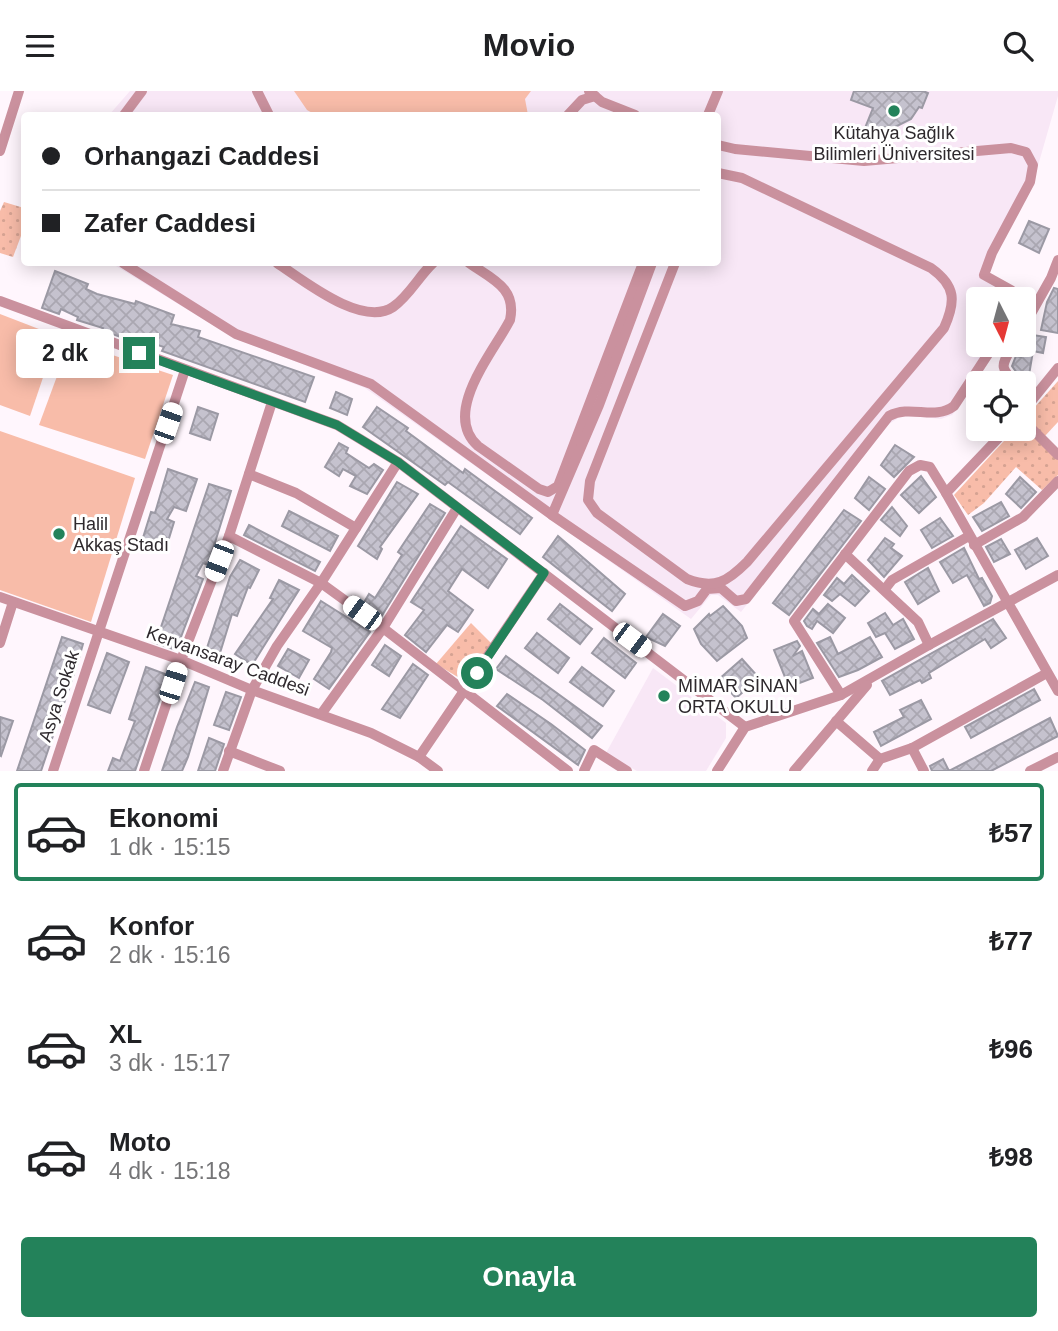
<!DOCTYPE html>
<html lang="tr">
<meta charset="utf-8">
<style>
:root{--surface:#fff;--page:#f2f2f2;--text:#202124;--muted:#757577;--line:#e0e0e0;--accent:#23825a}
body{margin:0;font-family:Helvetica,sans-serif;background:var(--page);color:var(--text);height:100vh;display:flex;flex-direction:column;font-size:26px;white-space:nowrap}
*{box-sizing:border-box;margin:0}
p{font-size:23px;color:var(--muted)}
.icon{flex:none;width:38px;height:38px;fill:none;stroke:currentColor;stroke-width:2;stroke-linecap:round;stroke-linejoin:round}
.map{position:relative;height:680px;overflow:hidden}
.sheet{display:flex;flex-direction:column;background:var(--surface);flex:1}
.sheet>*{flex:none}
.guide{position:absolute;left:21px;top:21px;width:700px;height:154px;border-radius:7px;box-shadow:0 4px 18px #0003;display:grid;align-content:center;height:154px;padding:0 21px;background:var(--surface)}
.needle{width:46px;rotate:174deg}
.controls{position:absolute;left:966px;top:196px;display:grid;gap:14px}
.controls a{display:grid;place-items:center;width:70px;height:70px;border-radius:7px;background:var(--surface);box-shadow:0 4px 18px #0003;font-size:35px}
.end{position:absolute;width:32px;height:32px;margin:-16px;border:9px solid #23825a;background:#fff;box-shadow:0 0 0 4px #fff}
.from{border-radius:50%}
.bubble{position:absolute;height:49px;border-radius:7px;background:var(--surface);box-shadow:0 4px 18px #0003;font-size:23px;font-weight:600;line-height:49px;text-align:center}
.car{position:absolute;width:21px;height:42px;margin:-21px -10px;border-radius:9px;box-shadow:0 0 5px 2px #0007;background:linear-gradient(#fff 24%,#345 0 40%,#fff 0 76%,#345 0 86%,#fff 0)}
.guide b{display:flex;align-items:center;gap:24px;height:66px;font-size:26px}
.guide b+b{border-top:2px solid var(--line)}
.guide i{width:18px;height:18px;background:var(--text)}
ul{padding:12px 0 0;list-style:none}
li{display:flex;align-items:center;gap:21px;height:98px;margin:0 14px 10px;padding:0 7px;border:4px solid transparent;border-radius:7px}
li div{flex:1}
li b{display:block;font-size:26px}
li em{font-style:normal;font-weight:600}
li.active{border-color:var(--accent)}
li>.icon{width:63px;height:63px;stroke-width:1.5}
.primary-button{display:flex;gap:14px;margin-top:auto;padding:14px 21px}
.primary-button a{flex:1;height:80px;border-radius:7px;background:var(--accent);color:#fff;font-size:28px;font-weight:600;line-height:80px;text-align:center}
header{display:flex;justify-content:space-between;align-items:center;height:91px;padding:0 21px;background:var(--surface);font-size:32px;font-weight:600}
.map>svg:first-child{display:block}
.built{fill:#f8e7f6}
.grass{fill:#f8bca9}
.park{fill:url(#park-dots)}
.building{fill:url(#building-cross-hatch);stroke:#9b99a4;stroke-width:2}
.lines{fill:none;stroke-linecap:round;stroke-linejoin:round}
.street{stroke:#ca919e;stroke-width:10}
.route{stroke:#23825a;stroke-width:9}
.poi-dot{fill:#23825a;stroke:#fff;stroke-width:2.5}
.labels{text-anchor:middle;dominant-baseline:central;stroke-width:6;stroke-linejoin:round;paint-order:stroke}
.poi-label{font-size:18px;fill:#2e292d;stroke:#fff;text-anchor:start}
.street-label{font-size:18px;fill:#2e292d;stroke:#fff}
</style>
<header><svg class="icon" aria-label="menu" viewBox="0 0 24 24"><path d="M4 6h16M4 12h16M4 18h16"/></svg>Movio<svg class="icon" aria-label="search" viewBox="0 0 24 24"><circle cx="10" cy="10" r="6"/><path d="M15 15l6 6"/></svg></header>
<div class="map">
<svg width="1058" height="680" viewBox="0 0 1058 680">
<defs>
<pattern id="park-dots" width="8" height="8" patternUnits="userSpaceOnUse" patternTransform="scale(1.75)"><rect width="8" height="8" fill="#f8bca9"/><path d="M2 2h.1M6 6h.1" fill="none" stroke="#d5a292" stroke-width="1.8" stroke-linecap="round"/></pattern>
<pattern id="building-cross-hatch" width="8" height="8" patternUnits="userSpaceOnUse" patternTransform="scale(1.75)"><rect width="8" height="8" fill="#c5c2ce"/><path d="M0 0l8 8M0 8l8-8" fill="none" stroke="#aaa7b1"/></pattern>
</defs>
<rect width="100%" height="100%" fill="#fff6fd"/>
<!-- built -->
<g class="built">
<polygon points="130,0 1058,0 1058,5 1031,99 1000,154 989,182 1030,204 1024,214 1024,208 978,208 978,254 1000,254 960,315 952,324 941,328 913,325 900,326 889,333 741,521 718,504 711,504 691,528 365,297 234,247 111,172 718,172 718,24 109,24"/>
<polygon points="653,577 726,632 726,647 706,680 637,680 606,662"/>
</g>
<!-- grass -->
<g class="grass">
<polygon points="294,0 531,0 525,8 528,24 316,24 307,19"/>
<polygon points="0,223 57,245 30,325 0,314"/>
<polygon points="70,250 173,284 145,368 39,334"/>
<polygon points="0,340 135,387 91,531 0,499"/>
</g>
<!-- park -->
<g class="park">
<polygon points="4,111 24,117 24,137 13,166 0,162 0,120"/>
<polygon points="1058,290 1058,331 1044,346 1025,327"/>
<polygon points="1024,335 1058,368 1058,384 1042,399 1016,376 984,412 968,424 954,404 1015,338 1024,338"/>
<polygon points="471,532 492,553 466,591 436,573"/>
</g>
<!-- building -->
<g class="building">
<polygon points="854,0 923,0 928,2 922,17 919,16 911,28 895,36 879,36 876,42 865,37 873,17 851,9"/>
<polygon points="1029,130 1049,138 1039,162 1019,152"/>
<polygon points="55,180 88,193 86,198 97,203 135,213 136,210 174,224 171,233 200,240 198,246 314,286 305,311 162,260 164,256 146,250 144,255 102,239 103,237 77,229 78,226 61,218 59,223 42,217"/>
<polygon points="1054,197 1058,198 1058,242 1041,239 1047,211"/>
<polygon points="1026,243 1046,246 1043,262 1033,260 1029,284 1017,282 1012,275 1016,265 1021,266"/>
<polygon points="336,301 352,308 347,324 330,317"/>
<polygon points="198,316 218,323 210,349 190,342"/>
<polygon points="377,316 408,337 406,340 463,382 465,378 532,427 520,443 448,391 445,394 363,336"/>
<polygon points="339,352 348,357 346,362 369,377 374,373 383,379 367,403 350,395 356,385 343,378 339,385 325,376"/>
<polygon points="895,354 914,366 894,386 881,374"/>
<polygon points="168,378 197,388 186,420 174,416 167,428 174,431 166,457 159,453 158,456 142,450 151,421 155,422"/>
<polygon points="921,385 936,406 919,422 901,404"/>
<polygon points="869,386 885,398 869,419 855,407"/>
<polygon points="1020,386 1036,401 1021,417 1006,403"/>
<polygon points="397,391 418,403 380,456 382,458 377,468 358,455"/>
<polygon points="209,393 231,400 208,474 203,472 196,485 203,488 176,559 153,551 156,537 160,539"/>
<polygon points="1001,411 1009,425 982,440 973,426"/>
<polygon points="430,413 445,422 381,526 363,513 369,503 375,507 402,464 398,461"/>
<polygon points="892,416 907,435 900,445 881,429"/>
<polygon points="844,419 861,430 789,524 773,512"/>
<polygon points="289,420 338,445 330,460 282,435"/>
<polygon points="940,427 953,445 932,457 921,439"/>
<polygon points="249,434 320,471 315,480 244,444"/>
<polygon points="461,435 507,468 488,497 462,478 448,500 473,519 458,541 447,534 426,561 405,544 424,519 411,511"/>
<polygon points="558,445 625,503 612,520 543,466"/>
<polygon points="885,447 894,453 891,457 902,465 884,486 868,469"/>
<polygon points="1037,447 1048,465 1026,478 1015,459"/>
<polygon points="1001,448 1010,463 994,471 986,456"/>
<polygon points="964,457 979,488 982,487 992,505 990,512 984,515 967,484 953,492 940,471"/>
<polygon points="240,469 259,479 250,497 248,496 237,525 232,523 220,562 207,557 230,486"/>
<polygon points="928,477 939,500 918,513 905,491"/>
<polygon points="852,484 869,500 855,515 840,503 832,510 824,504 837,487 844,493"/>
<polygon points="279,489 299,499 252,574 235,563 273,508 270,507"/>
<polygon points="321,510 370,541 329,598 314,588 331,561 332,557 303,540"/>
<polygon points="560,513 592,538 580,553 548,528"/>
<polygon points="828,513 845,527 833,542 817,530 812,538 807,535 804,530 813,518 819,523"/>
<polygon points="723,515 742,535 747,547 717,570 701,553 694,538 709,523 710,525"/>
<polygon points="885,522 893,534 903,528 914,548 895,558 885,542 876,546 868,532"/>
<polygon points="663,523 680,535 665,555 646,546"/>
<polygon points="993,528 1006,547 991,557 985,548 929,582 931,587 922,592 920,589 890,604 882,590"/>
<polygon points="537,542 569,567 558,582 525,557"/>
<polygon points="62,546 83,553 77,574 41,680 17,680"/>
<polygon points="830,546 838,563 870,546 882,566 858,579 839,586 817,552"/>
<polygon points="604,547 636,572 625,587 592,562"/>
<polygon points="797,550 800,555 793,565 802,560 813,587 789,596 774,559"/>
<polygon points="385,554 401,565 389,585 372,574"/>
<polygon points="288,558 309,569 299,587 278,575"/>
<polygon points="107,562 129,571 110,622 88,614"/>
<polygon points="506,565 602,635 592,647 543,609 496,578"/>
<polygon points="742,568 759,587 736,607 719,588"/>
<polygon points="413,573 428,584 400,627 382,618"/>
<polygon points="146,576 168,584 135,680 108,680 113,667 120,670 135,630 129,628"/>
<polygon points="582,576 614,600 603,615 570,591"/>
<polygon points="195,591 209,596 188,666 182,680 162,680 177,636"/>
<polygon points="1034,598 1040,609 971,647 965,636"/>
<polygon points="226,601 241,606 229,639 214,634"/>
<polygon points="507,603 551,633 585,659 578,674 497,615"/>
<polygon points="921,609 931,628 881,655 874,641 904,626 900,619"/>
<polygon points="0,626 13,630 1,665 0,664"/>
<polygon points="1050,627 1058,645 991,680 932,680 930,675 943,668 949,680"/>
<polygon points="209,647 224,653 215,680 198,680"/>
</g>
<g class="lines">
<!-- street -->
<g class="street">
<polyline points="257,0 269,24"/>
<polyline points="589,0 602,11 635,24"/>
<polyline points="124,24 142,0"/>
<polyline points="568,24 582,9 595,5"/>
<polyline points="708,24 718,0"/>
<polyline points="718,54 735,58 864,70 1011,57 1026,61 1033,74 1030,91 992,162 984,184 1011,199 1016,208"/>
<polyline points="0,60 19,0"/>
<path d="M123,172l113,71 135,50 181,131 133,91 13,-5 9,-12 14,-1 15,13 10,-2 143,-183c22,-12 45,5 65,-10l40,-61"/>
<path d="M277,172c26,17 85,65 116,44 16,-11 26,-31 40,-44"/>
<path d="M469,172c23,16 48,25 41,57 -17,33 -69,93 -32,126l61,43 9,3 10,-6 85,-223"/>
<path d="M675,172l-85,218 -2,19 9,13 90,66c28,11 41,2 60,-17l197,-234c12,-27 12,-42 -13,-60l-189,-90 -24,-5"/>
<polyline points="0,210 337,334 398,371 745,636"/>
<polyline points="1024,235 1051,187 1058,169"/>
<path d="M1013,254c-11,20 -15,22 3,38"/>
<polyline points="1024,319 1058,277"/>
<polyline points="1024,330 1058,364"/>
<polyline points="249,383 296,402 356,437"/>
<polyline points="946,402 1007,338"/>
<polyline points="552,424 599,314 652,172"/>
<polyline points="229,445 321,492 383,537 568,680"/>
<polyline points="974,454 1023,426 1058,390"/>
<polyline points="845,463 918,531 929,554"/>
<polyline points="885,498 892,489 969,445"/>
<polyline points="0,506 181,569 252,599 371,642 419,666 438,680"/>
<polyline points="0,552 13,511"/>
<polyline points="841,604 794,530 909,380 920,374 930,376 946,402 1058,600"/>
<polyline points="322,622 383,537 457,417"/>
<polyline points="836,630 880,668"/>
<polyline points="912,657 924,680"/>
<polyline points="229,660 280,680"/>
<polyline points="419,666 544,482"/>
<polyline points="53,680 185,279"/>
<polyline points="144,680 181,569 229,445 272,311"/>
<polyline points="223,680 252,599 277,555 321,492 398,371"/>
<polyline points="584,680 594,659 627,680"/>
<polyline points="717,680 745,636 841,604 929,554 1058,484"/>
<polyline points="794,680 867,594"/>
<polyline points="872,680 880,668 912,657 1047,582"/>
<polyline points="1030,680 1058,666"/>
</g>
</g>
<g class="lines">
<!-- route -->
<polyline class="route" points="139,262 337,334 398,371 544,482 477,582"/>
</g>
<!-- markers -->
<g class="poi-dot">
<circle cx="894" cy="20" r="7"/>
<circle cx="59" cy="443" r="7"/>
<circle cx="664" cy="605" r="7"/>
</g>
<g class="labels">
<!-- poi labels -->
<g class="poi-label">
<text x="894" y="42" text-anchor="middle">Kütahya Sağlık<tspan x="894" dy="21">Bilimleri Üniversitesi</tspan></text>
<text x="73" y="433">Halil<tspan x="73" dy="21">Akkaş Stadı</tspan></text>
<text x="678" y="595">MİMAR SİNAN<tspan x="678" dy="21">ORTA OKULU</tspan></text>
</g>
<!-- street labels -->
<g class="street-label">
<text transform="translate(228 570) rotate(20)">Kervansaray Caddesi</text>
<text transform="translate(59 605) rotate(-72)">Asya Sokak</text>
</g>
</g>
</svg>
<div class="controls">
<a><svg class="needle" viewBox="-14 -14 28 28"><path d="M0-13l5 13h-10z" fill="#e53935"/><path d="M0 13l5-13h-10z" fill="#757577"/></svg></a>
<a><svg class="icon" aria-label="locate" viewBox="0 0 24 24"><circle cx="12" cy="12" r="6"/><path d="M12 2v4M12 18v4M2 12h4M18 12h4"/></svg></a>
</div>
<i class="end from" style="left:477px;top:582px"></i>
<i class="end" style="left:139px;top:262px"></i>
<div class="bubble" style="left:16px;top:238px;width:98px">2 dk</div>
<i class="car" style="left:168px;top:332px;rotate:19deg"></i>
<i class="car" style="left:219px;top:470px;rotate:201deg"></i>
<i class="car" style="left:362px;top:522px;rotate:306deg"></i>
<i class="car" style="left:632px;top:549px;rotate:127deg"></i>
<i class="car" style="left:173px;top:592px;rotate:18deg"></i>
<div class="guide">
<b><i class="from"></i>Orhangazi Caddesi</b>
<b><i></i>Zafer Caddesi</b>
</div>
</div>
<section class="sheet">
<ul>
<li class="active"><svg class="icon" aria-label="car" viewBox="0 0 24 24"><path d="M5 17H2v-5l4-1 3-4h7l3 4 3 1v5h-3M9 17h6M6 11h13"/><circle cx="7" cy="17" r="2"/><circle cx="17" cy="17" r="2"/></svg><div><b>Ekonomi</b><p>1 dk · 15:15</p></div><em>₺57</em></li>
<li><svg class="icon" aria-label="car" viewBox="0 0 24 24"><path d="M5 17H2v-5l4-1 3-4h7l3 4 3 1v5h-3M9 17h6M6 11h13"/><circle cx="7" cy="17" r="2"/><circle cx="17" cy="17" r="2"/></svg><div><b>Konfor</b><p>2 dk · 15:16</p></div><em>₺77</em></li>
<li><svg class="icon" aria-label="car" viewBox="0 0 24 24"><path d="M5 17H2v-5l4-1 3-4h7l3 4 3 1v5h-3M9 17h6M6 11h13"/><circle cx="7" cy="17" r="2"/><circle cx="17" cy="17" r="2"/></svg><div><b>XL</b><p>3 dk · 15:17</p></div><em>₺96</em></li>
<li><svg class="icon" aria-label="car" viewBox="0 0 24 24"><path d="M5 17H2v-5l4-1 3-4h7l3 4 3 1v5h-3M9 17h6M6 11h13"/><circle cx="7" cy="17" r="2"/><circle cx="17" cy="17" r="2"/></svg><div><b>Moto</b><p>4 dk · 15:18</p></div><em>₺98</em></li>
</ul>
<div class="primary-button"><a>Onayla</a></div>
</section>
